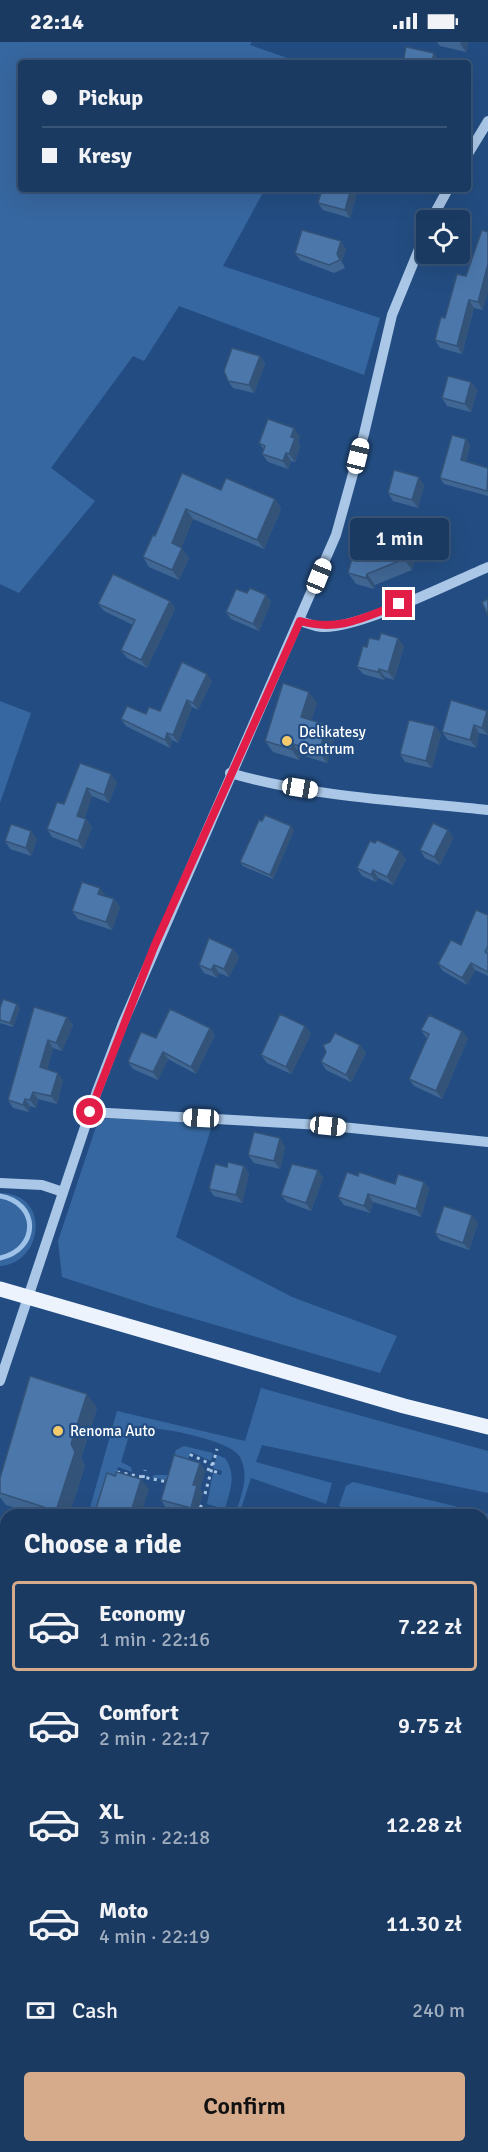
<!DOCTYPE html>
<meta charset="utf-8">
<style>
:root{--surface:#1a3a62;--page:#27456b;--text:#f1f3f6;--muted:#9fadbe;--line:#385477;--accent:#d6ab8b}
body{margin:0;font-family:Signika,sans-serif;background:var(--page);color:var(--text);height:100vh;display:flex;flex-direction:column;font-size:22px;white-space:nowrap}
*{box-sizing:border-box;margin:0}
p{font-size:20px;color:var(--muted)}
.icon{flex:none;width:33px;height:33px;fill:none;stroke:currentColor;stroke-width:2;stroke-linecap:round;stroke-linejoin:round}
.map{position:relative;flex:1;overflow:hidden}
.details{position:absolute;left:0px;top:1467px;width:489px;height:644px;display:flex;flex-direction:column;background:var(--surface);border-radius:18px 18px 0 0;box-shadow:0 6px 24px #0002,0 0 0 2px var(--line)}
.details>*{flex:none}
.guide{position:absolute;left:18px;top:18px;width:453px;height:132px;border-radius:6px;box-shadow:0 6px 24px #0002,0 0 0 2px var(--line);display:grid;align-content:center;height:132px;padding:0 24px;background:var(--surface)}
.buttons{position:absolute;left:416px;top:168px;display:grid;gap:12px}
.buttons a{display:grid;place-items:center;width:54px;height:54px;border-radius:6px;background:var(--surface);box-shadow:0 6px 24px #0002,0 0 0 2px var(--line);font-size:30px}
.end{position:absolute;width:27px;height:27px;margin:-14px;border:8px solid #e11d48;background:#fff;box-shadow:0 0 0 3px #fff}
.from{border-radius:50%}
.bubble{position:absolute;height:42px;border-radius:6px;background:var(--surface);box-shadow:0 6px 24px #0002,0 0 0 2px var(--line);font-size:20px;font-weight:600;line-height:42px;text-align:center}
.car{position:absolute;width:18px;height:36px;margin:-18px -9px;border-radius:8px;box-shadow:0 0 4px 2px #0007;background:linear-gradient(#fff 24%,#345 0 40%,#fff 0 76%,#345 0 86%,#fff 0)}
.guide b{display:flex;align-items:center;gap:21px;height:57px;font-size:22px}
.guide b+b{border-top:2px solid var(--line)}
.guide i{width:15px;height:15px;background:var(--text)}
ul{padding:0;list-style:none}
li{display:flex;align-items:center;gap:18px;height:90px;margin:0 12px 9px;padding:0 12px;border:3px solid transparent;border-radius:6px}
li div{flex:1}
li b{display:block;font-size:22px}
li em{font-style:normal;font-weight:600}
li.current{border-color:var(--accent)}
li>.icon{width:54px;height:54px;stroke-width:1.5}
h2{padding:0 24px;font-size:27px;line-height:72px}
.pay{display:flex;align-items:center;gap:15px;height:66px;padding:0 24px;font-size:22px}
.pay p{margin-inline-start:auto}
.button{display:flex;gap:12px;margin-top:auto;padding:12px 24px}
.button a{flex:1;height:69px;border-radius:6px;background:var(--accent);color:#111;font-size:24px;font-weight:600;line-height:69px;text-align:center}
.status{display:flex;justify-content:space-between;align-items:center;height:42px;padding:0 30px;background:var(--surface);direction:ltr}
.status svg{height:16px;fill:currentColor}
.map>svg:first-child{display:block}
.green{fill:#3767a0}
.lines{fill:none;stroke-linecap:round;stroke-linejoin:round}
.stream{stroke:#9ec2e8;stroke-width:5}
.path{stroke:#aac7e7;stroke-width:3;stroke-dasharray:3 4.5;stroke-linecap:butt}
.minor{stroke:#aac7e7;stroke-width:10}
.major{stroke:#ecf3fd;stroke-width:15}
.wall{fill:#406693}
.shaded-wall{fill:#345378}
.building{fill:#4b77ab;stroke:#345378;stroke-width:1.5}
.route{stroke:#e11d48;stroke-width:8}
.poi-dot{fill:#f3cb6d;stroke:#234d82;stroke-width:2}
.labels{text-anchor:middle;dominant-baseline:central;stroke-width:4.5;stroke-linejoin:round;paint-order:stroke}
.poi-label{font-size:15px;fill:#fff;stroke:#234d82;text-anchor:start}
</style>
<div class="status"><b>22:14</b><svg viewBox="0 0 49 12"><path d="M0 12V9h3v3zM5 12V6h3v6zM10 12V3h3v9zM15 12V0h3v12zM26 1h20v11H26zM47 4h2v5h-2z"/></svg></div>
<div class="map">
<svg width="488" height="2110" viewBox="0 0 488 2110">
<rect width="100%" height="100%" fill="#234d82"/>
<!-- green -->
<g class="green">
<polygon points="0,0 252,0 250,3 302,21 21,21 21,147 265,147 223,224 380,276 364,333 179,264 144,319 133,314 51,426 95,459 19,551 0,542"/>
<polygon points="0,659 31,671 0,761"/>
<polygon points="99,1076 213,1081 176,1195 292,1255 397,1294 380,1331 154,1265 62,1235 58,1199"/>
<path d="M0,1151c51,0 44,70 0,73z"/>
<path d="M261,1346l227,63v42l-226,-48 -6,17 76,21 -6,21 -75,-26 -12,37h-4c6,-19 15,-39 5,-58 -8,-17 -91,-34 -109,-28l-10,33 10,5 1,5 -14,-5 -17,48h-13l29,-104 128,30z"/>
<polygon points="184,1404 213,1411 211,1419 191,1410 187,1420 171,1438 152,1436 154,1433 168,1433 176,1408"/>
<path d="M217,1413l8,3c12,17 5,33 0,51l-18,-5 6,-31 8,2 1,-4 -9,-3z"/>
<polygon points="353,1440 488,1472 488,1510 483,1509 483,1473 368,1473 339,1464 346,1444"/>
<polygon points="488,1640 488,1890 483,1898 483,1659"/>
<polygon points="6,2101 6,2104 342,2105 337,2110 0,2110"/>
</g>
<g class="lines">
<!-- stream -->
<path class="stream" d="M0,1154c40,7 39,54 0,62"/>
<!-- path -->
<g class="path">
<polyline points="188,1421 191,1413 213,1423"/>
<polyline points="207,1427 219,1431"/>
<polyline points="117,1430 168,1440"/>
<polyline points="143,1436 145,1428"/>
<polyline points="205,1452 217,1407"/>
<polyline points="152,1473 167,1467 188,1473"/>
<polyline points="198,1473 202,1461"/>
<polyline points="483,1719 488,1720"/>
<polyline points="483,1759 488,1767"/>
</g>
<!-- minor -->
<g class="minor">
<polyline points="468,112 488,79"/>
<polyline points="431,178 448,147"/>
<path d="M300,579c7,2 15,6 23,6 38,1 127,-44 165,-60"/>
<path d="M230,731c83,24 173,28 258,37"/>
<polyline points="90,1070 322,1083 488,1100"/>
<polyline points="0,1141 42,1143 63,1150"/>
<polyline points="0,1339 97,1049 123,981 336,493 364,392 392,273 426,190"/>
<polyline points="0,1649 6,1648"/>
<polyline points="483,1829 488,1824"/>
<polyline points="6,1864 1,1872 1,1895 6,1898"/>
<polyline points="0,1986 6,1977"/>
<polyline points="483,2066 488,2059"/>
<polyline points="450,2110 454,2104"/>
</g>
<!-- major -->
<polyline class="major" points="0,1247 404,1364 488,1385"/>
</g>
<!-- wall -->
<g class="wall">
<polygon points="437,0 468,0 466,10 440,4"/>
<polygon points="322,147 358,147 350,176 323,168 318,161"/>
<polygon points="346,207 342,219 345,226 334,231 300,218 295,211"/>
<polygon points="466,234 483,268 474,266 462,312 440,306 435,298"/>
<polygon points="260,314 265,322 254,351 233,346 228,339"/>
<polygon points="471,340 477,348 471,370 447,364 442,356"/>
<polygon points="300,394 298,400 300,404 295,420 291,419 288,427 268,420 262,412 264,408 259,401"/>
<polygon points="466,397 470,403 466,420 488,426 488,454 444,442 440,436"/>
<polygon points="182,431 221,448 275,457 281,467 264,507 193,477 181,506 189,516 179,538 149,525 143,515 155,494"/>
<polygon points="424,443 418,466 393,459 388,451"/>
<polygon points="410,494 418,505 412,528 375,543 374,547 356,542 348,531"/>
<polygon points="266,553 271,560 259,589 231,577 226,570"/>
<polygon points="170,559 175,567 147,626 127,616 121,608 133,583 104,569 98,562"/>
<polygon points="404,604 394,638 385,635 384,638 363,632 357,625 367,605"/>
<polygon points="212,639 198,668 192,665 178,701 172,698 170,706 126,684 121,677 160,669"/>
<polygon points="317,661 311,678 327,683 335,694 327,721 301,713 299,718 273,710 265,699"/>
<polygon points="487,669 488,693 479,691 476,706 448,698 442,690"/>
<polygon points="435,684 441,692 432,726 405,720 400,712"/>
<polygon points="80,721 117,740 109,761 92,754 84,777 86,777 92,785 83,807 52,795 47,787 64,762"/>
<polygon points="294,788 273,837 243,824 240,820"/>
<polygon points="448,788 453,796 440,823 425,816 420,808"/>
<polygon points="31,789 37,797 31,814 10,807 5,799"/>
<polygon points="406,817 393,843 378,836 376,840 362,834 357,826"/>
<polygon points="106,854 114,857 120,865 112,888 78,877 72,869"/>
<polygon points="488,873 488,934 475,928 467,943 443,929 438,922 461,903"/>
<polygon points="233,907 239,915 229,935 219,931 217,936 204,931 199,923"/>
<polygon points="34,965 67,975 73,983 62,1009 53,1006 47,1028 63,1038 57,1062 38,1057 36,1066 30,1064 29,1070 13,1066 8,1058"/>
<polygon points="0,966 20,966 13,985 0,981"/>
<polygon points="305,984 311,992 291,1032 267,1021 261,1013"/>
<polygon points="210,986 215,993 196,1032 168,1017 158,1038 133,1027 128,1020 156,996"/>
<polygon points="421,988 468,996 442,1057 414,1044 409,1037 427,997"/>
<polygon points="360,1003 366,1011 351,1040 326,1028 321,1020"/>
<polygon points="285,1104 280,1127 254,1121 248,1113"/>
<polygon points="244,1124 249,1132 242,1161 214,1154 209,1147 227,1125"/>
<polygon points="318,1128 323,1136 311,1169 287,1160 281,1153"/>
<polygon points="358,1134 395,1142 424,1140 429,1147 421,1175 373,1160 370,1171 344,1163 338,1155"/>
<polygon points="478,1181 469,1208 440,1198 435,1191"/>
<polygon points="97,1366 81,1416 85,1424 69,1473 36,1473 6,1463 0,1455 0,1436"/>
<polygon points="200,1421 205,1429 200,1447 203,1451 196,1473 193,1473 166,1466 161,1458"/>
<polygon points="6,1492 6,1557 0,1555 0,1500"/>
<polygon points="483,1545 488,1547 488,1582 486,1582 485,1586 483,1585"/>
<polygon points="6,1579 6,1618 0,1616 0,1584 4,1585"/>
<polygon points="0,1730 6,1731 6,1791 0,1789"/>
</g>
<!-- shaded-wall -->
<g class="shaded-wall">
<polygon points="461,0 468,0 466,10 460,2"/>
<polygon points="434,11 440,19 439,21 432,21"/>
<polygon points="351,147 358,147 350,176 345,168"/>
<polygon points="341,199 346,207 342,219 345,226 337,212"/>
<polygon points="488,222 488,250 483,268 478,260"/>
<polygon points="469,258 474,266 462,312 457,304"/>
<polygon points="260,314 265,322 254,351 249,343"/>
<polygon points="471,340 477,348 471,370 465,362"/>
<polygon points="294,386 300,394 298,400 300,404 295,420 289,412 291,395"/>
<polygon points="466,397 470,403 465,424 461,418"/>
<polygon points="286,411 291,419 288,427 283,419"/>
<polygon points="419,435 424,443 418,466 412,458"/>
<polygon points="275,457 281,467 264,507 257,498"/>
<polygon points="186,467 193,477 179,511 172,501"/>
<polygon points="410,494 418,505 412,528 404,517"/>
<polygon points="182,506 189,516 179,538 172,528"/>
<polygon points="367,532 375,543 374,547 366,536"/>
<polygon points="266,553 271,560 259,589 253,582"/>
<polygon points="170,559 175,567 147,626 141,618"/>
<polygon points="398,596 404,604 394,638 388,630"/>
<polygon points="379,627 385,635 384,638 378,630"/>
<polygon points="207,632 212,639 198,668 193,661"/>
<polygon points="309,650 317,661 309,686 301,675"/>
<polygon points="187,658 192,665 178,701 173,693"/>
<polygon points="487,669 488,671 488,693 482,686"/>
<polygon points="327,683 335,694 327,721 319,710"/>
<polygon points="474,683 479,691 476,706 470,698"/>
<polygon points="435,684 441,692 432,726 426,719"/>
<polygon points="167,691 172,698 170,706 165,698"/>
<polygon points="293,702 301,713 299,718 291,707"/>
<polygon points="111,732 117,740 109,761 104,753"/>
<polygon points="87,746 92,754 83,782 77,774"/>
<polygon points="86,777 92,785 83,807 78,799"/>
<polygon points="291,784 294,788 273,837 270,833"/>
<polygon points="448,788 453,796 440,823 434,815"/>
<polygon points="31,789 37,797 31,814 26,806"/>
<polygon points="400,809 406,817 393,843 387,835"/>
<polygon points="373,828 378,836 376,840 371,833"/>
<polygon points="100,846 106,854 98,852"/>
<polygon points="114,857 120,865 112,888 106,880"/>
<polygon points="233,907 239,915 229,935 224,927"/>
<polygon points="471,921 475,928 467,943 462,936"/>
<polygon points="214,923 219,931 217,936 211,928"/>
<polygon points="17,962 20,966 13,985 10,981"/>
<polygon points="67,975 73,983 62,1009 56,1001"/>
<polygon points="305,984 311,992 291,1032 286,1025"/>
<polygon points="210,986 215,993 196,1032 191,1025"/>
<polygon points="462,989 468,996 442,1057 436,1049"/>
<polygon points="48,998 53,1006 46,1033 40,1025"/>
<polygon points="360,1003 366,1011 351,1040 346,1033"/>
<polygon points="163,1010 168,1017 158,1038 153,1030"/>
<polygon points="58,1031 63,1038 57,1062 51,1054"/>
<polygon points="33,1050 38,1057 36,1066 30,1058"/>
<polygon points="25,1057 30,1064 29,1070 23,1063"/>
<polygon points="280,1096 285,1104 280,1127 274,1119"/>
<polygon points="244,1124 249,1132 242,1161 236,1153"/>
<polygon points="318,1128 323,1136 311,1169 306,1161"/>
<polygon points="424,1140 429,1147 421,1175 416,1167"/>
<polygon points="368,1152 373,1160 370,1171 364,1164"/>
<polygon points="472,1173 478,1181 469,1208 463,1201"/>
<polygon points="87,1352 97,1366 81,1416 85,1424 69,1473 59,1473 56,1469 71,1402"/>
<polygon points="200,1421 205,1429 200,1447 203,1451 196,1473 195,1473 191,1466 193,1443"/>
<polygon points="141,1437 149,1447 141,1473 130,1473"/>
<polygon points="483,1577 486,1582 485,1586 483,1583"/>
<polygon points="0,1916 3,1921 0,1927"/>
<polygon points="487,1935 488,1950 483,1957 483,1942"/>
<polygon points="488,2005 488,2020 483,2027 483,2012"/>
<polygon points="417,2104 429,2104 424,2110 413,2110"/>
</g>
<!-- building -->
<g class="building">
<polygon points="406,5 434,11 432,21 403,21"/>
<polygon points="322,147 351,147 345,168 318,161"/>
<polygon points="302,188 341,199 337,212 340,218 329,223 295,211"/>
<polygon points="482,188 488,190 488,222 478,260 469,258 457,304 435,298 441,275 445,276 457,232 466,234"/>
<polygon points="232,306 260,314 249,343 228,339 224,329"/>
<polygon points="448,334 471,340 465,362 442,356"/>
<polygon points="268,377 294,386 291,395 295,396 289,412 286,411 283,419 262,412 265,404 259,401"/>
<polygon points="452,393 466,397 461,418 488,426 487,449 440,436"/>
<polygon points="394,428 419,435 412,458 388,451"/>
<polygon points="182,431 221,448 226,436 275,457 257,498 186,467 172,501 182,506 172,528 143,515 153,493 155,494"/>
<polygon points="361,482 410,494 404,517 367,532 366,536 348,531"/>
<polygon points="113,532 170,559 141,618 121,608 135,578 98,562"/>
<polygon points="250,546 266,553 253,582 226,570 236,547 247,551"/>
<polygon points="488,557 488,574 482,560"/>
<polygon points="381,591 398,596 388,630 379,627 378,630 357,625 363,604 367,605 369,596 379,598"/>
<polygon points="182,620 207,632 193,661 187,658 173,693 167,691 165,698 121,677 127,664 146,672 149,665 160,669"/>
<polygon points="283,641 309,650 301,675 327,683 319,710 293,702 291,707 265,699"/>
<polygon points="451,658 487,669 482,686 474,683 470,698 442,690"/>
<polygon points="409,678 435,684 426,719 400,712"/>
<polygon points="80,721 111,732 104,753 87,746 77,774 86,777 78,799 47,787 57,760 64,762"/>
<polygon points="265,773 291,784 270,833 240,820 259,778 262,779"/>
<polygon points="433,781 448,788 434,815 420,808"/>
<polygon points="11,782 31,789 26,806 5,799"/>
<polygon points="377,798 400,809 387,835 373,828 371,833 357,826 370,799 375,801"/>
<polygon points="82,840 100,846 98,852 114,857 106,880 72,869"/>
<polygon points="476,868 488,873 488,904 485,910 488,912 488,930 471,921 462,936 438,922 451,898 461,903"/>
<polygon points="209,896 233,907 224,927 214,923 211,928 199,923"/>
<polygon points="3,957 17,962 10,981 0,978 0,966"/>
<polygon points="34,965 67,975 56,1001 48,998 40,1025 58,1031 51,1054 33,1050 30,1058 25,1057 23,1063 8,1058"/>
<polygon points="170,967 210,986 191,1025 163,1010 153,1030 128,1020 141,990 156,996"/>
<polygon points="280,972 305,984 286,1025 261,1013"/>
<polygon points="429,973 462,989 436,1049 409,1037 429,992 421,988"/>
<polygon points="335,991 360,1003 346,1033 321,1020 326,1010 323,1003 330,1000"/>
<polygon points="254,1090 280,1096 274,1119 248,1113"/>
<polygon points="228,1120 244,1124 236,1153 209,1147 215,1122 227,1125"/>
<polygon points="292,1122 318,1128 306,1161 281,1153"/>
<polygon points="347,1130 358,1134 359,1130 395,1142 398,1132 424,1140 416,1167 368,1152 364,1164 338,1155"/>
<polygon points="444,1164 472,1173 463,1201 435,1191"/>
<polygon points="30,1334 87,1352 71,1402 75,1410 56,1469 0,1451 0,1436"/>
<polygon points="174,1413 200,1421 193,1443 197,1443 191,1466 161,1458"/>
<polygon points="117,1430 141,1437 130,1473 94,1473 107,1431 115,1434"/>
<polygon points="244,1468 260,1473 242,1473"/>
<polygon points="3,1491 6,1492 6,1548 0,1546 0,1500"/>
<polygon points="483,1545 488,1547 488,1576 483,1575"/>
<polygon points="6,1579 6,1612 0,1610 0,1584 4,1585"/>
<polygon points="0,1730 6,1731 6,1784 0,1783"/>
<polygon points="483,1932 487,1935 483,1942"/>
<polygon points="483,1974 488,1977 488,2005 483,2012"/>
<polygon points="386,2104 417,2104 413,2110 382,2110"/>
</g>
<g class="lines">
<!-- route -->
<path class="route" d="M90,1070l64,-165 146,-326c38,11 63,-3 99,-17"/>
</g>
<!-- markers -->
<g class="poi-dot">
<circle cx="287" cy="699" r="6"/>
<circle cx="58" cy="1389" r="6"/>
</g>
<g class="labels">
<!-- poi labels -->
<g class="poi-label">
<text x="299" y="690">Delikatesy<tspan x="299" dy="17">Centrum</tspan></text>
<text x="70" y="1389">Renoma Auto</text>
</g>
</g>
</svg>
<div class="buttons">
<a><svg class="icon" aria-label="locate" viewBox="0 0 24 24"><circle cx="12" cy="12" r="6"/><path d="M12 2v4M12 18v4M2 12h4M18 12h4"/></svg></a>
</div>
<i class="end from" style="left:90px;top:1070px"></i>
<i class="end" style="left:399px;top:562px"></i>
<div class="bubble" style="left:350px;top:476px;width:99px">1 min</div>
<i class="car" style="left:358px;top:414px;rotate:14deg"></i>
<i class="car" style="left:319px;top:534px;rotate:22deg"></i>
<i class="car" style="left:300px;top:746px;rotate:99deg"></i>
<i class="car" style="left:201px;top:1076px;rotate:273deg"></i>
<i class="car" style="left:328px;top:1084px;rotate:96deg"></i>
<div class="guide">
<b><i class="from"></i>Pickup</b>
<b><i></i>Kresy</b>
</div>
<section class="details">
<h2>Choose a ride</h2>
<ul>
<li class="current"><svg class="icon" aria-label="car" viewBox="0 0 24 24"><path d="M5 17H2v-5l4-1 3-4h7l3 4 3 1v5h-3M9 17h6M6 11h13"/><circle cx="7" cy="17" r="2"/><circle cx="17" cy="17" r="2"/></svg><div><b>Economy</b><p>1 min · 22:16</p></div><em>7.22 zł</em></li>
<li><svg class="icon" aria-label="car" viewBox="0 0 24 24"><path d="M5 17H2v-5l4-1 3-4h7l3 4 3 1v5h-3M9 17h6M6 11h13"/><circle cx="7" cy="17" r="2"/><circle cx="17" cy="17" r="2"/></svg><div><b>Comfort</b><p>2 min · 22:17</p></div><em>9.75 zł</em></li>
<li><svg class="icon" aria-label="car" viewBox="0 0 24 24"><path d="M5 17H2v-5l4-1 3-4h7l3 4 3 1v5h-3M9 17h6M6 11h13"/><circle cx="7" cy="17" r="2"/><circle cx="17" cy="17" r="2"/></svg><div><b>XL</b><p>3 min · 22:18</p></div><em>12.28 zł</em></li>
<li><svg class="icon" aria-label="car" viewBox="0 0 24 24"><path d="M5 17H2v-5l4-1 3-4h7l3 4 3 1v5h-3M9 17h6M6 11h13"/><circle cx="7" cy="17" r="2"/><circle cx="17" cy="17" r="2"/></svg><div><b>Moto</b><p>4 min · 22:19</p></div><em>11.30 zł</em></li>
</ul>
<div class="pay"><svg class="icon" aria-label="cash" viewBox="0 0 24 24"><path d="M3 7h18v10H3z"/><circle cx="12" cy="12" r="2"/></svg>Cash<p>240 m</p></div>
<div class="button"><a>Confirm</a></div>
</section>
</div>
